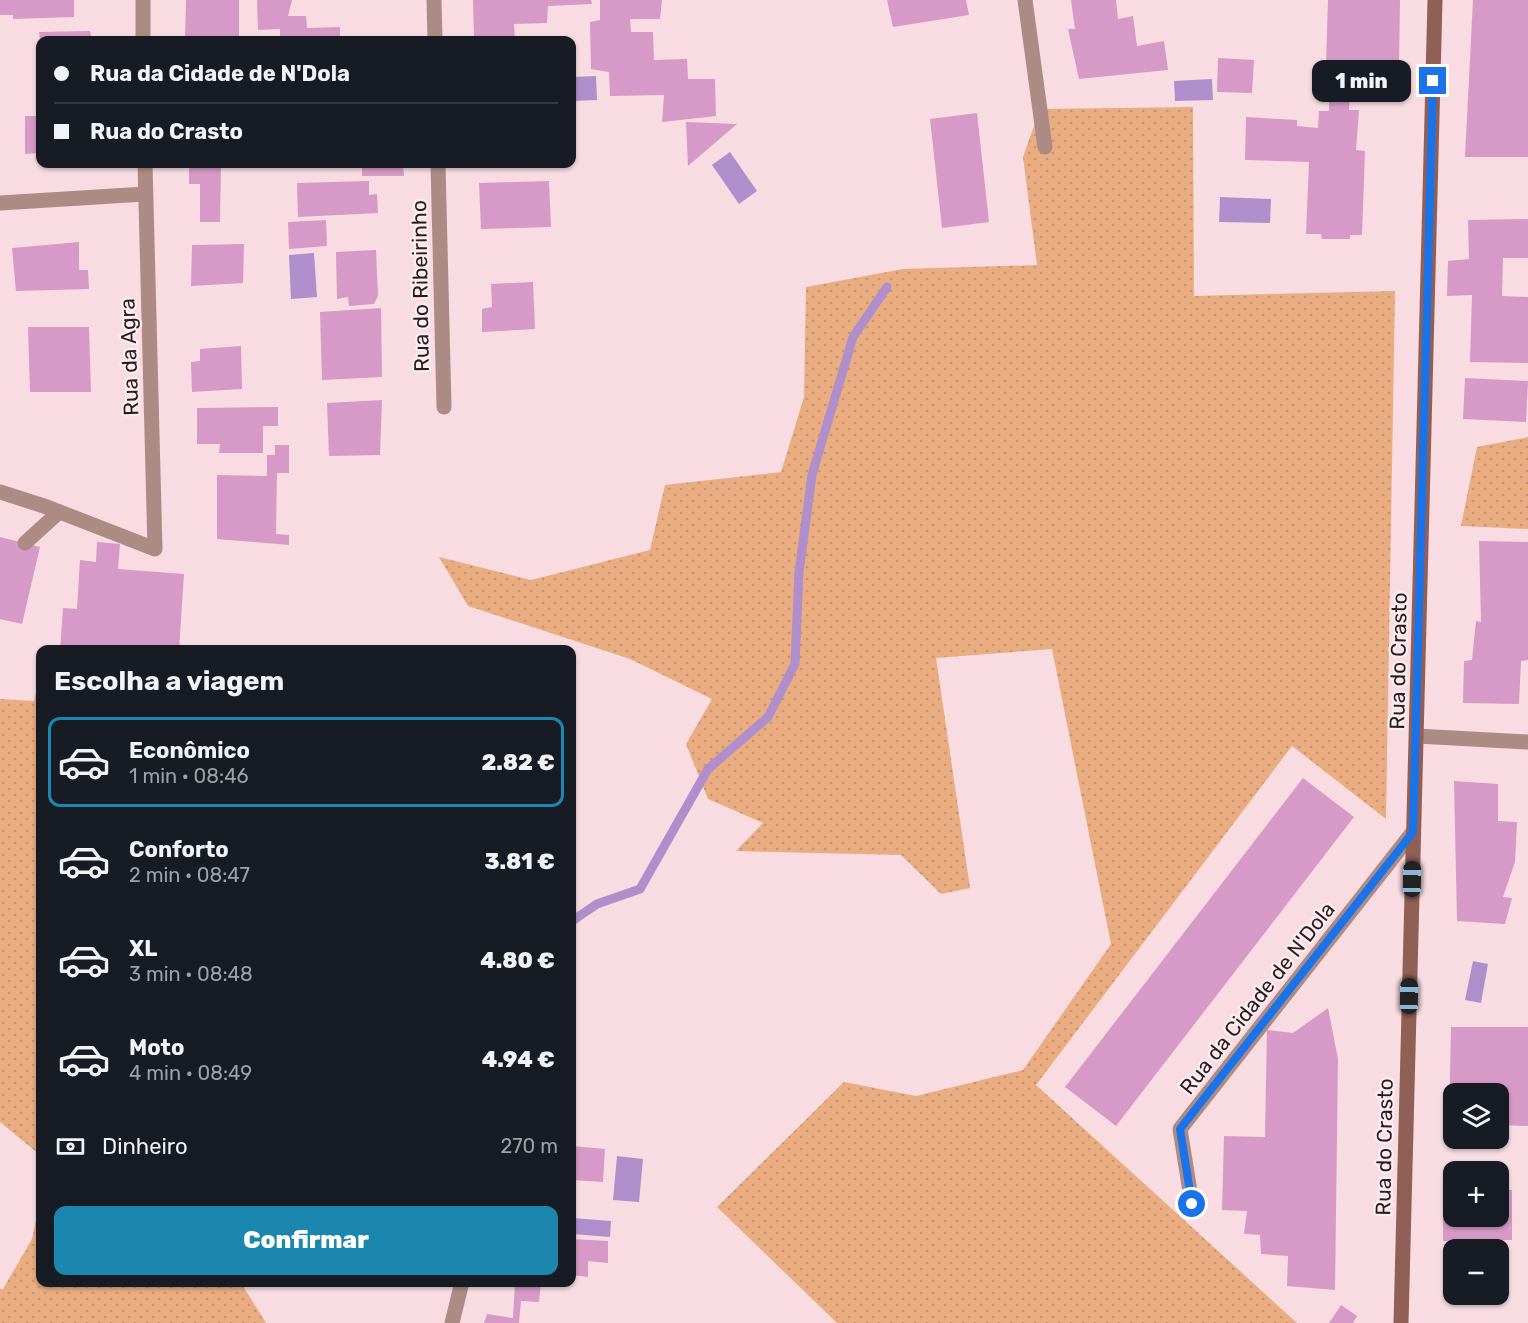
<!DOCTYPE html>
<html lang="pt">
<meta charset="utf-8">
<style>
:root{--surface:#171b24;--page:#20242c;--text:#f1f3f6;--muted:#9ea1a6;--line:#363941;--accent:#1c87ae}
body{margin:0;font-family:Rubik,sans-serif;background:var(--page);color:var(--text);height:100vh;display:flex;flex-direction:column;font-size:22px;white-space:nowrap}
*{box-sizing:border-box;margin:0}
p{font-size:20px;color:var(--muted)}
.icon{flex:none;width:33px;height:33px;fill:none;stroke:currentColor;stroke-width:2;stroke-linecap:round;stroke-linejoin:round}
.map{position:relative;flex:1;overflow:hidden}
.panel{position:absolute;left:36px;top:645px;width:540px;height:642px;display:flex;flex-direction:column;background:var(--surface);border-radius:12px;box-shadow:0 2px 4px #0004}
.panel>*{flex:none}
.guide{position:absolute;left:36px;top:36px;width:540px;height:132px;border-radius:12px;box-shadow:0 2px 4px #0004;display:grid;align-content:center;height:132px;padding:0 18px;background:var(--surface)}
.buttons{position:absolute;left:1443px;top:1083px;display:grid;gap:12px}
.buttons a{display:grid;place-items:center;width:66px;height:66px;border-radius:12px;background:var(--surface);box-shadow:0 2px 4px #0004;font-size:30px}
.end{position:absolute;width:27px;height:27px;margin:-14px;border:8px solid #1a73e8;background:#fff;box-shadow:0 0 0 3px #fff}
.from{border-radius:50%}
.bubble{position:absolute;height:42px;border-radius:12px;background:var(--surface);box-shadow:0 2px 4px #0004;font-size:20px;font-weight:800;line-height:42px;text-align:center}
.car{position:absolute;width:18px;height:36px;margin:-18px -9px;border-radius:8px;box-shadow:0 0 4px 2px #0007;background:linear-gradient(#222 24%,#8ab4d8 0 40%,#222 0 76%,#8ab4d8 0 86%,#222 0)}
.guide b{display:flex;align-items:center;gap:21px;height:57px;font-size:22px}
.guide b+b{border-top:2px solid var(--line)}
.guide i{width:15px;height:15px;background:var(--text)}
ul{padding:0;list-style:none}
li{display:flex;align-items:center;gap:18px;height:90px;margin:0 12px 9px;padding:0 6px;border:3px solid transparent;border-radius:12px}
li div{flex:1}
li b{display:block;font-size:22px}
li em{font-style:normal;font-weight:800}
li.selected{border-color:var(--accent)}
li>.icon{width:54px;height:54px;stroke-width:1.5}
h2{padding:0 18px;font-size:27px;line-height:72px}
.pay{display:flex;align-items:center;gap:15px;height:66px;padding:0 18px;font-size:22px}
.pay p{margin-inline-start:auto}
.button{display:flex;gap:12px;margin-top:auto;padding:12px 18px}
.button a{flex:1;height:69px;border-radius:12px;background:var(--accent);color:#fff;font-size:24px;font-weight:800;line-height:69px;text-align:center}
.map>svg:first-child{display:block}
.green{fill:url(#green-dots)}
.water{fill:#b08ecb}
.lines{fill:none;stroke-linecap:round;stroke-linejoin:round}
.stream{stroke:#b08ecb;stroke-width:9}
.building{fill:#d799c7}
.street{stroke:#ad8b85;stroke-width:15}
.secondary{stroke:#906057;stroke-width:15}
.route{stroke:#1a73e8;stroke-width:8}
.labels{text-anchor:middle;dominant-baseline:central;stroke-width:4.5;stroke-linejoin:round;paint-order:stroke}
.street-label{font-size:21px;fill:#271d1f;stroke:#feedf0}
</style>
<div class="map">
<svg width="1528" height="1323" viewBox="0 0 1528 1323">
<defs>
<pattern id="green-dots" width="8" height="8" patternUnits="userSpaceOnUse" patternTransform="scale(1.5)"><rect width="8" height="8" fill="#e9ad81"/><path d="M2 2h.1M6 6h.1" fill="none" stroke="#c8946f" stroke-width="1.8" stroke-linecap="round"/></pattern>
</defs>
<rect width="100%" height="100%" fill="#f8dce2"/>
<!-- green -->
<g class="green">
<polygon points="1193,107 1194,296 1395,291 1386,819 1292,746 1036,1085 1297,1323 837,1323 717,1207 844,1082 916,1096 1023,1070 1111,944 1052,649 936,658 970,888 941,894 901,855 736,851 763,823 708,799 686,744 712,699 630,659 468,606 439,557 531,580 650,550 665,485 781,472 804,397 806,287 903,269 1037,265 1023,157 1040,109"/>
<polygon points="1528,437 1528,529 1461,526 1477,447"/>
<polygon points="40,677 40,1155 0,1122 0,699 34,701"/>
<polygon points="40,1202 40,1282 241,1283 266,1323 0,1323 0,1289 3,1289 32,1239"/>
</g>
<!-- water -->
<g class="water">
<polygon points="596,76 597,100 572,101 572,77"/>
<polygon points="1212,79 1213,100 1175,101 1174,81"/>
<polygon points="730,152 757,191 739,204 712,165"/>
<polygon points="1220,197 1271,199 1270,223 1219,222"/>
<polygon points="314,253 317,297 291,299 289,255"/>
<polygon points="1473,961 1488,964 1481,1003 1465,1000"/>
<polygon points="617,1156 643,1159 639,1202 613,1200"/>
<polygon points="572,1218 611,1221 610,1237 572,1234"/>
</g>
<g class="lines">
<!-- stream -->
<polyline class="stream" points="572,921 597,904 640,889 708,769 768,717 795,664 799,572 812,475 853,337 887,287"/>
</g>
<!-- building -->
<g class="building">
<polygon points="0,0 74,0 74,17 13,19 13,15 0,15"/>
<polygon points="186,0 239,0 239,40 185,40"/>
<polygon points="257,0 292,0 288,16 306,16 307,28 340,27 340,40 280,40 280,29 258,30"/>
<polygon points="473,0 591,0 592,4 548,6 547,23 514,24 515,40 474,40"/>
<polygon points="600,0 662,0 660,19 630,19 631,32 653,32 654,60 687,59 688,79 715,79 716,116 662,122 664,95 610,96 609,72 591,69 590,22 600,20"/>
<polygon points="887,0 966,0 969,15 893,27"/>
<polygon points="1071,0 1116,0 1118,19 1133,16 1137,46 1164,41 1168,70 1079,79 1068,29 1075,29"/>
<polygon points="1328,0 1400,0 1399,65 1326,63"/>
<polygon points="1473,0 1528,0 1528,157 1465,157"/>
<polygon points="90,31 92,40 40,40 39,32"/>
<polygon points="1218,58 1254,60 1252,93 1217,92"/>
<polygon points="1329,71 1351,72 1349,110 1359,110 1356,150 1365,151 1362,235 1350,235 1350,239 1322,239 1321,234 1306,234 1309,162 1245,160 1246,117 1297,120 1297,126 1318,128 1319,111 1329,111"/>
<polygon points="977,113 989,222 942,228 930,119"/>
<polygon points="25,116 40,116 40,153 25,154"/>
<polygon points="686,122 737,124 688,166"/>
<polygon points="189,164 221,164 220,222 200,222 200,184 189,184"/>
<polygon points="362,164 403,164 404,176 362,176"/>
<polygon points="369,181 369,195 377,194 378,213 298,217 297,183"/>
<polygon points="549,181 551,227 481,229 479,183"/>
<polygon points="1528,219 1528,258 1503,258 1502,296 1528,297 1528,363 1470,362 1472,295 1447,296 1448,261 1469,259 1468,220"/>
<polygon points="326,220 327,246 289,249 288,222"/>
<polygon points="79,242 79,270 88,270 89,289 16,291 12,248"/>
<polygon points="244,244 243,283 191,286 192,245"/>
<polygon points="376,250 378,296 374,304 349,306 348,297 337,299 336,252"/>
<polygon points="533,282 535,329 482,332 482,309 492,307 491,284"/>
<polygon points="381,308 382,377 322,380 320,312"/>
<polygon points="28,327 89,327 91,392 30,392"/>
<polygon points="241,346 242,389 192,392 191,362 200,361 200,349"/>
<polygon points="1465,378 1528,381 1526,422 1463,419"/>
<polygon points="382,400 380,455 329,456 327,403"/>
<polygon points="278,407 278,426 263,426 263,453 219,453 220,444 197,444 197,408"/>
<polygon points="275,445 289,445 289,473 277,473 276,534 289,535 289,545 217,539 217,475 267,476 267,455 275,455"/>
<polygon points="0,537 40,547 22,624 0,619"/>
<polygon points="1479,541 1528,542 1528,660 1521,661 1519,704 1463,703 1464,661 1472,660 1476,621 1481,622"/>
<polygon points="97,542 120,544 118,569 184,574 179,650 60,650 63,608 77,609 80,560 96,562"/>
<polygon points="1303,778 1354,817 1116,1126 1065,1087"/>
<polygon points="1454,781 1498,784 1498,821 1517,822 1515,862 1503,897 1512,898 1505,924 1457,921"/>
<polygon points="1328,1008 1338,1059 1335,1290 1287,1286 1288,1256 1261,1254 1260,1235 1244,1234 1247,1211 1222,1210 1224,1136 1265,1137 1267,1030 1293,1033"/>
<polygon points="1451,1027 1528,1027 1528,1126 1498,1125 1498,1094 1454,1094 1454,1125 1449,1125"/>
<polygon points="572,1146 605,1149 603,1182 572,1180"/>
<polygon points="1443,1190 1454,1190 1454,1216 1498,1216 1498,1190 1512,1190 1512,1240 1443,1241"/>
<polygon points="572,1239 608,1241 608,1263 588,1261 588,1277 572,1275"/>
<polygon points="515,1282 541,1282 539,1302 521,1301 519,1323 484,1323 487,1314 513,1318"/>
<polygon points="1341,1305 1357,1316 1353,1323 1329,1323"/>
</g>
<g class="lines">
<!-- street -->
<g class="street">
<polyline points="143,0 143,40"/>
<polyline points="434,0 435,40"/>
<polyline points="1025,0 1045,147"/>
<polyline points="438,164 444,407"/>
<polyline points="0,203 145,194"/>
<polyline points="0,492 47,507 155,549 145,164"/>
<polyline points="25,543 59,512"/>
<polyline points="1417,736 1528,742"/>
<polyline points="1192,1204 1180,1129 1413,832"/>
<polyline points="452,1323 462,1282"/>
</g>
<!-- secondary -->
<polyline class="secondary" points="1401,1323 1435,0"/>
</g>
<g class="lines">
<!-- route -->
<polyline class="route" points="1192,1204 1180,1129 1413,832 1433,81"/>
</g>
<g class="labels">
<!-- street labels -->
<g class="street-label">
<text transform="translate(420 286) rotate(-91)">Rua do Ribeirinho</text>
<text transform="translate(129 357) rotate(-92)">Rua da Agra</text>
<text transform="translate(1398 661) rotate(-89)">Rua do Crasto</text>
<text transform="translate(1257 998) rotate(-52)">Rua da Cidade de N'Dola</text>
<text transform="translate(1384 1147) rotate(-89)">Rua do Crasto</text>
</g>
</g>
</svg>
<div class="buttons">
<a><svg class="icon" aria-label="layers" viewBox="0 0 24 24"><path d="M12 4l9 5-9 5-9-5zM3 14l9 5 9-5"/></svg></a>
<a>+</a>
<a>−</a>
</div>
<i class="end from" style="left:1192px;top:1204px"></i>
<i class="end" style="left:1433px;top:81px"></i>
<div class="bubble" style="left:1312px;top:60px;width:99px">1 min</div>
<i class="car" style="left:1412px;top:879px;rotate:1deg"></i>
<i class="car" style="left:1409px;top:996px;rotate:1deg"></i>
<div class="guide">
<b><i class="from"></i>Rua da Cidade de N'Dola</b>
<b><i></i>Rua do Crasto</b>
</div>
<section class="panel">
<h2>Escolha a viagem</h2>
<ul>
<li class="selected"><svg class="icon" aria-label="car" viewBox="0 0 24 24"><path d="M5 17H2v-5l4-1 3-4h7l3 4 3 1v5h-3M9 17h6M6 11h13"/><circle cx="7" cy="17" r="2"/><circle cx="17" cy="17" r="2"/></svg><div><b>Econômico</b><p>1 min · 08:46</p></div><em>2.82 €</em></li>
<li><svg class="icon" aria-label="car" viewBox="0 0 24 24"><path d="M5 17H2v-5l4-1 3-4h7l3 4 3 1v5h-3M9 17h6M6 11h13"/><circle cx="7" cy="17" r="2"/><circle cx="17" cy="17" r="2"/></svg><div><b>Conforto</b><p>2 min · 08:47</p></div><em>3.81 €</em></li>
<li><svg class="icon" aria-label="car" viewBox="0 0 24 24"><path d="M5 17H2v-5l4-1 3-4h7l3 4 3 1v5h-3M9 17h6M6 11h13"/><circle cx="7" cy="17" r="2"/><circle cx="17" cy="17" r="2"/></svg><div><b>XL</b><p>3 min · 08:48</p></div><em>4.80 €</em></li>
<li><svg class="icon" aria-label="car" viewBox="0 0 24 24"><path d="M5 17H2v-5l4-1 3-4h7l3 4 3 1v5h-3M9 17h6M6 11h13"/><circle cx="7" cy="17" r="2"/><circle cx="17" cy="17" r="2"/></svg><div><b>Moto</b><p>4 min · 08:49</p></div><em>4.94 €</em></li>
</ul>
<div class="pay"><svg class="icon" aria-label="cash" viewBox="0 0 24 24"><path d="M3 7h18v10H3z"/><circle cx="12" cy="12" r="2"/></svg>Dinheiro<p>270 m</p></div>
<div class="button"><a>Confirmar</a></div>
</section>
</div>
